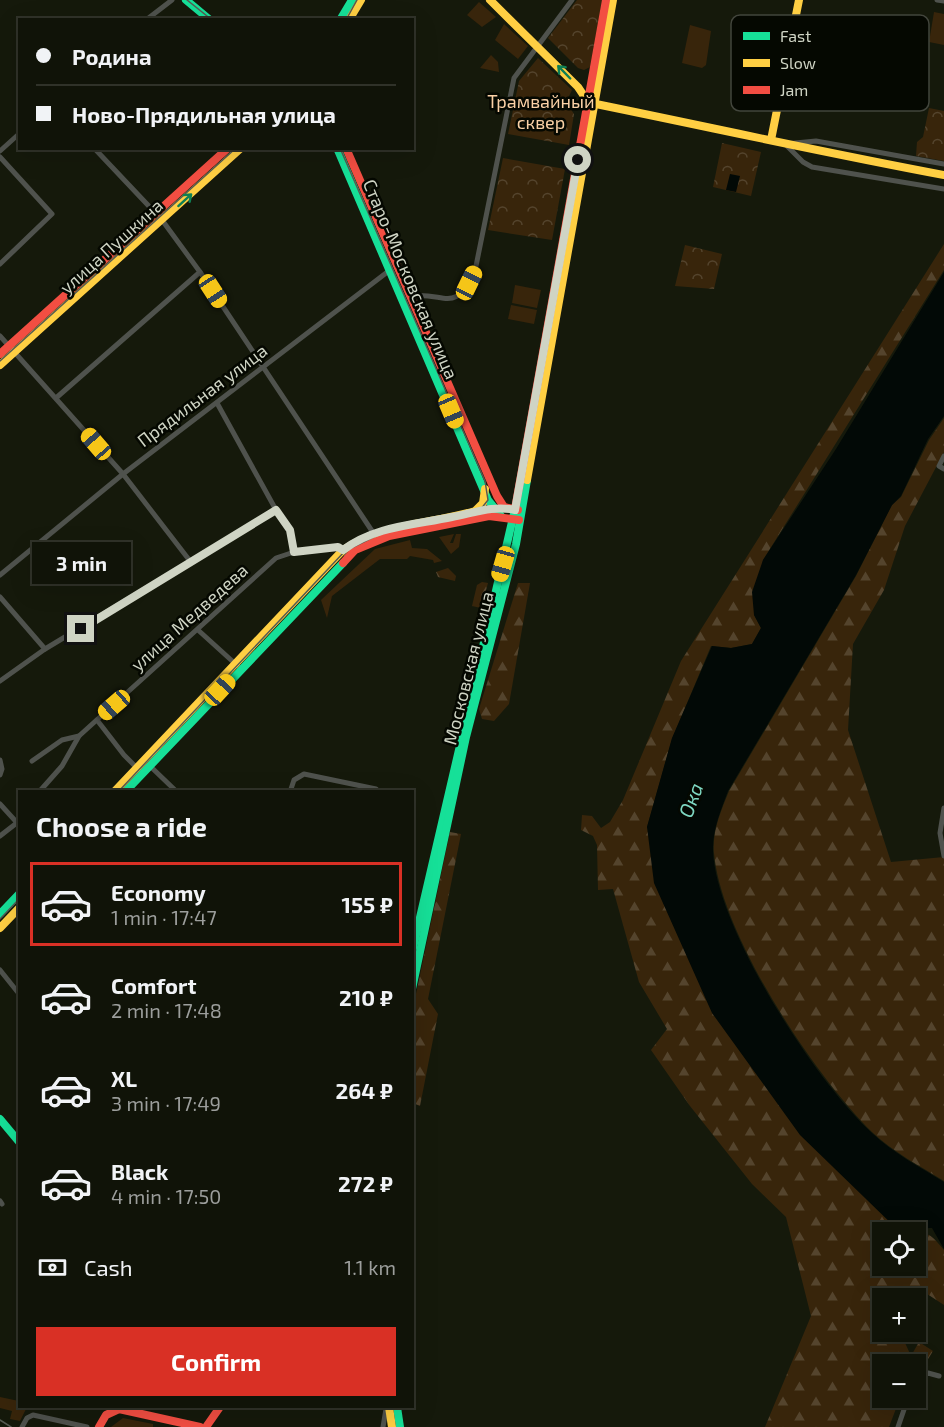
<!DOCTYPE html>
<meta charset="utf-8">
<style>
:root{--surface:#101308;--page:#1e2016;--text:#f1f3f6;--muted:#9c9e9c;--line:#303229;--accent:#d93025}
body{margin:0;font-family:"Exo 2",sans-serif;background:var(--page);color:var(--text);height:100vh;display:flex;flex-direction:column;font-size:22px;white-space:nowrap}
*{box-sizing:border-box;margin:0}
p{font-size:20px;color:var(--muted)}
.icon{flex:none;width:33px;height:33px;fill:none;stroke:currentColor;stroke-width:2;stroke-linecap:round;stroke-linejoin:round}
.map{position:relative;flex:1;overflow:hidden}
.drawer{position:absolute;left:18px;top:790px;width:396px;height:618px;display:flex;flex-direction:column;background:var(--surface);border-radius:0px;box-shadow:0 6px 24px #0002,0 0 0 2px var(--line)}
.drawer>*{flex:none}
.hud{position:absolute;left:18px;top:18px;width:396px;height:132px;border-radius:0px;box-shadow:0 6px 24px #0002,0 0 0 2px var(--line);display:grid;align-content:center;height:132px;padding:0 18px;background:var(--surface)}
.controls{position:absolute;left:872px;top:1222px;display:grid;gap:12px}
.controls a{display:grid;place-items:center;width:54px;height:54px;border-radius:0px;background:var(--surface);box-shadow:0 6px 24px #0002,0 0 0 2px var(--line);font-size:30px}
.end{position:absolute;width:27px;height:27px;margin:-14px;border:8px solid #cfd4c4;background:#111;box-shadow:0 0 0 3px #111}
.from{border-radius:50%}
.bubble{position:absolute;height:42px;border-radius:0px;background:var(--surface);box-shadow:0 6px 24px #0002,0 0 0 2px var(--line);font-size:20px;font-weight:700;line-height:42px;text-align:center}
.car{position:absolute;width:18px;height:36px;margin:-18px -9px;border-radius:8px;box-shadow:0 0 4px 2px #0007;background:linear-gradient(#f5c518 24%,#345 0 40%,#f5c518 0 76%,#345 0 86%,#f5c518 0)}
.hud b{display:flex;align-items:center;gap:21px;height:57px;font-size:22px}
.hud b+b{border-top:2px solid var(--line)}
.hud i{width:15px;height:15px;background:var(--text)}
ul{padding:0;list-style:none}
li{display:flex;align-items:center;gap:18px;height:84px;margin:0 12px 9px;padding:0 6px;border:3px solid transparent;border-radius:0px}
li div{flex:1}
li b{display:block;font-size:22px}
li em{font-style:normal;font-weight:700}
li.selected{border-color:var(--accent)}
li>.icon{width:54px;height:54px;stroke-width:1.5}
h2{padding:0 18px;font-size:27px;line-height:72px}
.pay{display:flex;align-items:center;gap:15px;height:66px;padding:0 18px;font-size:22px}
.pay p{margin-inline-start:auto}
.cta{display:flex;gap:12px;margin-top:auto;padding:12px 18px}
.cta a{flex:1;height:69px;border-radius:0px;background:var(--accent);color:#fff;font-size:24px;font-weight:700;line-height:69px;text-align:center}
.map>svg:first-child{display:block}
.grass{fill:#38250b}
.forest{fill:url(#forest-firs)}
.park{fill:url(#park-crowns)}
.water{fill:#020906}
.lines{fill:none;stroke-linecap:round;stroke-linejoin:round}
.street{stroke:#4f524d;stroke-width:5}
.fast{stroke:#16e098;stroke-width:8}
.slow{stroke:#ffcf43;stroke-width:8}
.jam{stroke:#f24e42;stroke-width:8}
.tram{stroke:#565a52;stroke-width:1.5}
.oneway{stroke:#0e7f54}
.route{stroke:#cfd4c4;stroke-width:8}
.labels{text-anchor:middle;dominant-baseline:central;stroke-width:5;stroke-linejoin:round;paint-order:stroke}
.park-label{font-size:18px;fill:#fbd1a6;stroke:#050801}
.street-label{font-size:18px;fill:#cfd4c4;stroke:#050801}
.water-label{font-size:20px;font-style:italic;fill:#7ed8c3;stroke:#050801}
.key{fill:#050801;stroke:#42453c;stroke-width:1.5}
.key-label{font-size:16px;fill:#cfd4c4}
</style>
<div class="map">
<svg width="944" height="1427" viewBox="0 0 944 1427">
<defs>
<pattern id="forest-firs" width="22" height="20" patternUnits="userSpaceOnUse" patternTransform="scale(1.5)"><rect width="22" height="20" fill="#38250b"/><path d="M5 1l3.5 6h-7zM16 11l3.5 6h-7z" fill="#54442d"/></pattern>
<pattern id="park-crowns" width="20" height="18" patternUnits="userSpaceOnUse" patternTransform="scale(1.5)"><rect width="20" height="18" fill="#38250b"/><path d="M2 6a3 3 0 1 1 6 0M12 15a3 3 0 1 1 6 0" fill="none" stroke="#54442d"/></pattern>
</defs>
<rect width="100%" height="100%" fill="#15190b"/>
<!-- grass -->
<g class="grass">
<polygon points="479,2 496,17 482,27 467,15"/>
<polygon points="934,12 944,14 944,45 929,42"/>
<polygon points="504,24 528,46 518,59 495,40"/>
<polygon points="690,25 711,31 706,65 702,68 682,63"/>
<polygon points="491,55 498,62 499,72 480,68"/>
<polygon points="515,285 541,290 537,308 512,303"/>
<polygon points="511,305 537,310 534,324 508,319"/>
<polygon points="454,534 450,543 453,543 456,534 461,534 459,547 451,554 439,537"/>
<polygon points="410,540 412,548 427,549 442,561 434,563 433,560 410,556 407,559 380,559 332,596 327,618 321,600 375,549"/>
<polygon points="0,1397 19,1401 20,1407 27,1407 20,1421 10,1419 12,1411 0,1408"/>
<polygon points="123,1418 153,1424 153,1427 111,1427"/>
</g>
<!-- forest -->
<g class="forest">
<path d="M944,244v26l-181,290 -9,55 7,13 -9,16 -21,4 -20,-2 -39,93 -25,88 253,406h-18v33h33v-32c14,-4 20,6 29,16v55l-23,-15 -11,9h-28v33h18l11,24 8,-14 14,9 -8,13 -10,7v-6h-33v33h18l-11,29h-124l46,-111 -25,-99 -34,-33 -62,-78 -39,-56 16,-21 -28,-47 -26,-93 -15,1 -1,-45 -4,-9 -12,-6 1,-15 10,1 9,12 9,-6 13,-22 58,-139z"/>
<path d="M944,418v34l-39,74 -21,64 -31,54 -5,86 43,132 53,-5v324c-24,-15 -51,-29 -72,-49 -58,-57 -151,-197 -158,-279 -2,-22 7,-42 15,-62l127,-215 36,-71 9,-8 28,-57z"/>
<polygon points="448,568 456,576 455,581 438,577 436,572"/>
<polygon points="482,582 488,583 481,608 472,606 477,585"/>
<polygon points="518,583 530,583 509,704 494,721 482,719 479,709"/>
<polygon points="450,832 461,834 428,999 438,1014 420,1106 413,1103 412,1019 416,994"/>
</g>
<!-- park -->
<g class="park">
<polygon points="577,0 602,0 590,67 584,70 578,68 548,38"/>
<polygon points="538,58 572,90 566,102 574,114 569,145 508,134 519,81"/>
<polygon points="929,108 944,111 944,161 916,156 917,142 923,137"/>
<polygon points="722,143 761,152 751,196 713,187"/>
<polygon points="503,158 565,169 552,240 488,230"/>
<polygon points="685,245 722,254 714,289 675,286"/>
</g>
<!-- water -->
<g class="water">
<polygon points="730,174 740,176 736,192 726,190"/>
<path d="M944,272v144l-16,23 -27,57 -9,9 -36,70 -128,216c-7,19 -16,39 -15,61 4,77 102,229 159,281 21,20 48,34 72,49v67l-12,-21c-12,-1 -20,6 -33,3l-99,-96 -88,-122 -58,-130 -7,-56 25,-89 40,-92 19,2 21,-4 9,-16 -7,-13 -2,-23 11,-32 73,-111z"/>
</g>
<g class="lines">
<!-- street -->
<g class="street">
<polyline points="937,0 944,1"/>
<polyline points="146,20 172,0"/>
<polyline points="94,148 162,220 200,272 374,534"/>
<polyline points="0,151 20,133"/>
<polyline points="0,157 52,214 0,264"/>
<polyline points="944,164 816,141 785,144 803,162 812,167 944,189"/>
<path d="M410,296c36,-5 43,20 65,-25l39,-193 58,-78"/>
<polyline points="0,336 123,474 190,561"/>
<polyline points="56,398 200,272"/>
<polyline points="217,403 276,510 290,530 294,552"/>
<polyline points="944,456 939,466 944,469"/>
<polyline points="0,575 123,474 390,270"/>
<polyline points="0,597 45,649"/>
<polyline points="198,630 241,669"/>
<polyline points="0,681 45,649 276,510"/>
<polyline points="97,720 124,755 138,769"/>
<polyline points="0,760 2,769 0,775"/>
<polyline points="32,761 62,740 79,736 276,558 294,552 338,547 348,556"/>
<polyline points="150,766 177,792"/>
<polyline points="39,792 62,766 79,736"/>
<polyline points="290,792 294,780 304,774 376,789"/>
<polyline points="0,804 20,826"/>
<polyline points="944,808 940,833 944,856"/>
<polyline points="0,836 18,822"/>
<polyline points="0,970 20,995"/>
<polyline points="0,1201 2,1204"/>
<polyline points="915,1381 928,1373 939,1376"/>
<polyline points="22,1427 27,1418 33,1415 87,1427"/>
<polyline points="383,1427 386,1409"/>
<polyline points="898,1427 908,1398"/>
</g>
<!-- fast -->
<g class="fast">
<polyline points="186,0 210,20"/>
<polyline points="340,20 352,0"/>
<polyline points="337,148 488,500 501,516"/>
<polyline points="125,792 343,563"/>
<polyline points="0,914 20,893"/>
<polyline points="412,952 515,509"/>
<polyline points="412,989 466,737 516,544 527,480"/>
<polyline points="0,1119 20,1143"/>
<polyline points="397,1407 400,1427"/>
</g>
<!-- slow -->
<g class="slow">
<polyline points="490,0 578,87 588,102"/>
<polyline points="349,20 361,0"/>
<path d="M591,103c118,24 235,50 353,72"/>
<polyline points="771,140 799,0"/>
<polyline points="0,365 241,148"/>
<polyline points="527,480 613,0"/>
<path d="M114,792l229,-242c40,-26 87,-26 132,-39l8,-8 2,-14"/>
<polyline points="0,928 20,907"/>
<polyline points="389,1407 392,1427"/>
</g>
<!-- jam -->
<g class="jam">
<polyline points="346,148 497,496 504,507 518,510"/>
<polyline points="0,354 228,148"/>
<polyline points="515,509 606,0"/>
<polyline points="343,563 355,550 389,536 489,516 519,520"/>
<polyline points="99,1427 106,1415 119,1409 200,1427"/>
<polyline points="206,1427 220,1407"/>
</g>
<!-- tram -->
<g class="tram">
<polyline points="187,0 212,20"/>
<polyline points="346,20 357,0"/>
<polyline points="0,361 236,148"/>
<polyline points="118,792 345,551 386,531 477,514 488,500 485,481 340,148"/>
<polyline points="0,919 20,898"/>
<polyline points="0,1420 11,1427"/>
</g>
</g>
<!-- one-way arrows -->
<defs><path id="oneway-shaft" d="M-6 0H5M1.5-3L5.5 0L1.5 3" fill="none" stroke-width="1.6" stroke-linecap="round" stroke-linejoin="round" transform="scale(1.5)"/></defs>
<g class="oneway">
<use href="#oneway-shaft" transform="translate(564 72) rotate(-134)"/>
<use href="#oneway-shaft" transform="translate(185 200) rotate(-42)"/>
</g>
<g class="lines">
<!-- route -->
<path class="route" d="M81,629l195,-119 14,20 4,22 44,-5 5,3c32,-24 71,-25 109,-33 22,-4 41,-12 63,-7l63,-350"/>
</g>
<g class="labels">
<!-- park labels -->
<g class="park-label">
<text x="541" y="101">Трамвайный<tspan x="541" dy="21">сквер</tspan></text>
</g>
<!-- street labels -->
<g class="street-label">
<text transform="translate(111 246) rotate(-42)">улица Пушкина</text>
<text transform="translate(411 279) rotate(67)">Старо-Московская улица</text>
<text transform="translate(202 395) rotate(-37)">Прядильная улица</text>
<text transform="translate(189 617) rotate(-42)">улица Медведева</text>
<text transform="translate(468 668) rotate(-76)">Московская улица</text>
</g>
<!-- water labels -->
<g class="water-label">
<text transform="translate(690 800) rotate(-70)">Ока</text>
</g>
</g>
<!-- legend -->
<rect x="731" y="15" width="198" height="96" rx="9" class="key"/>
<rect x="743" y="32" width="27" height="8" fill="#16e098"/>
<rect x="743" y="59" width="27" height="8" fill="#ffcf43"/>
<rect x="743" y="86" width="27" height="8" fill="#f24e42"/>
<g class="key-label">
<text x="780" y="42">Fast</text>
<text x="780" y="69">Slow</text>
<text x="780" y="96">Jam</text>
</g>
</svg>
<div class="controls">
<a><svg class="icon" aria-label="locate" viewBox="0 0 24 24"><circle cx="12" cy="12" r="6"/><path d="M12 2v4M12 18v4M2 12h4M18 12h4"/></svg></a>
<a>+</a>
<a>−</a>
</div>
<i class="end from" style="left:578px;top:160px"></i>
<i class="end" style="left:81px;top:629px"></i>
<div class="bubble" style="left:32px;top:542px;width:99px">3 min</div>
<i class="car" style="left:469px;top:283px;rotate:26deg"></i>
<i class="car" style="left:213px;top:291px;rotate:147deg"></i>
<i class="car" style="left:451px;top:411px;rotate:157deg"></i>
<i class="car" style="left:96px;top:444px;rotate:319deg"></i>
<i class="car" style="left:503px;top:564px;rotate:196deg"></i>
<i class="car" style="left:220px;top:690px;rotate:43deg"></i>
<i class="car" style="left:114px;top:705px;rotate:229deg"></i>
<div class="hud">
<b><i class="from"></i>Родина</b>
<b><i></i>Ново-Прядильная улица</b>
</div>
<section class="drawer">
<h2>Choose a ride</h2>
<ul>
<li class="selected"><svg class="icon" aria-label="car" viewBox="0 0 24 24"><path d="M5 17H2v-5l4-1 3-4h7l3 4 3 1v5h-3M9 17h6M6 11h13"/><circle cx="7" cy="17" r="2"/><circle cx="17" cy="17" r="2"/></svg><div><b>Economy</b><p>1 min · 17:47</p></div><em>155 ₽</em></li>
<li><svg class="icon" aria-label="car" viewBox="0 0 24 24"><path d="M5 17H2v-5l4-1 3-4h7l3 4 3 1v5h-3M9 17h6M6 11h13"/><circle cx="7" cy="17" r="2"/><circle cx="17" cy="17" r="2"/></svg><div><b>Comfort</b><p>2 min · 17:48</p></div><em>210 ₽</em></li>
<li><svg class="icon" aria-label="car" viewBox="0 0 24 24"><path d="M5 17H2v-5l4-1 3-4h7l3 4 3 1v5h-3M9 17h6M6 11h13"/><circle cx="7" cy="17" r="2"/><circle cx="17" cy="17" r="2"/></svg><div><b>XL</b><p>3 min · 17:49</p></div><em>264 ₽</em></li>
<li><svg class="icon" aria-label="car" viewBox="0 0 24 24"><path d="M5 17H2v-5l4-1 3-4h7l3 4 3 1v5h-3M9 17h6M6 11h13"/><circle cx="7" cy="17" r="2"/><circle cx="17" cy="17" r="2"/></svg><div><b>Black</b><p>4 min · 17:50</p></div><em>272 ₽</em></li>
</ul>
<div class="pay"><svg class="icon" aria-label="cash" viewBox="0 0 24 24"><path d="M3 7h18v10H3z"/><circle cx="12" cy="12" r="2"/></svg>Cash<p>1.1 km</p></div>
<div class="cta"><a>Confirm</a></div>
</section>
</div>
